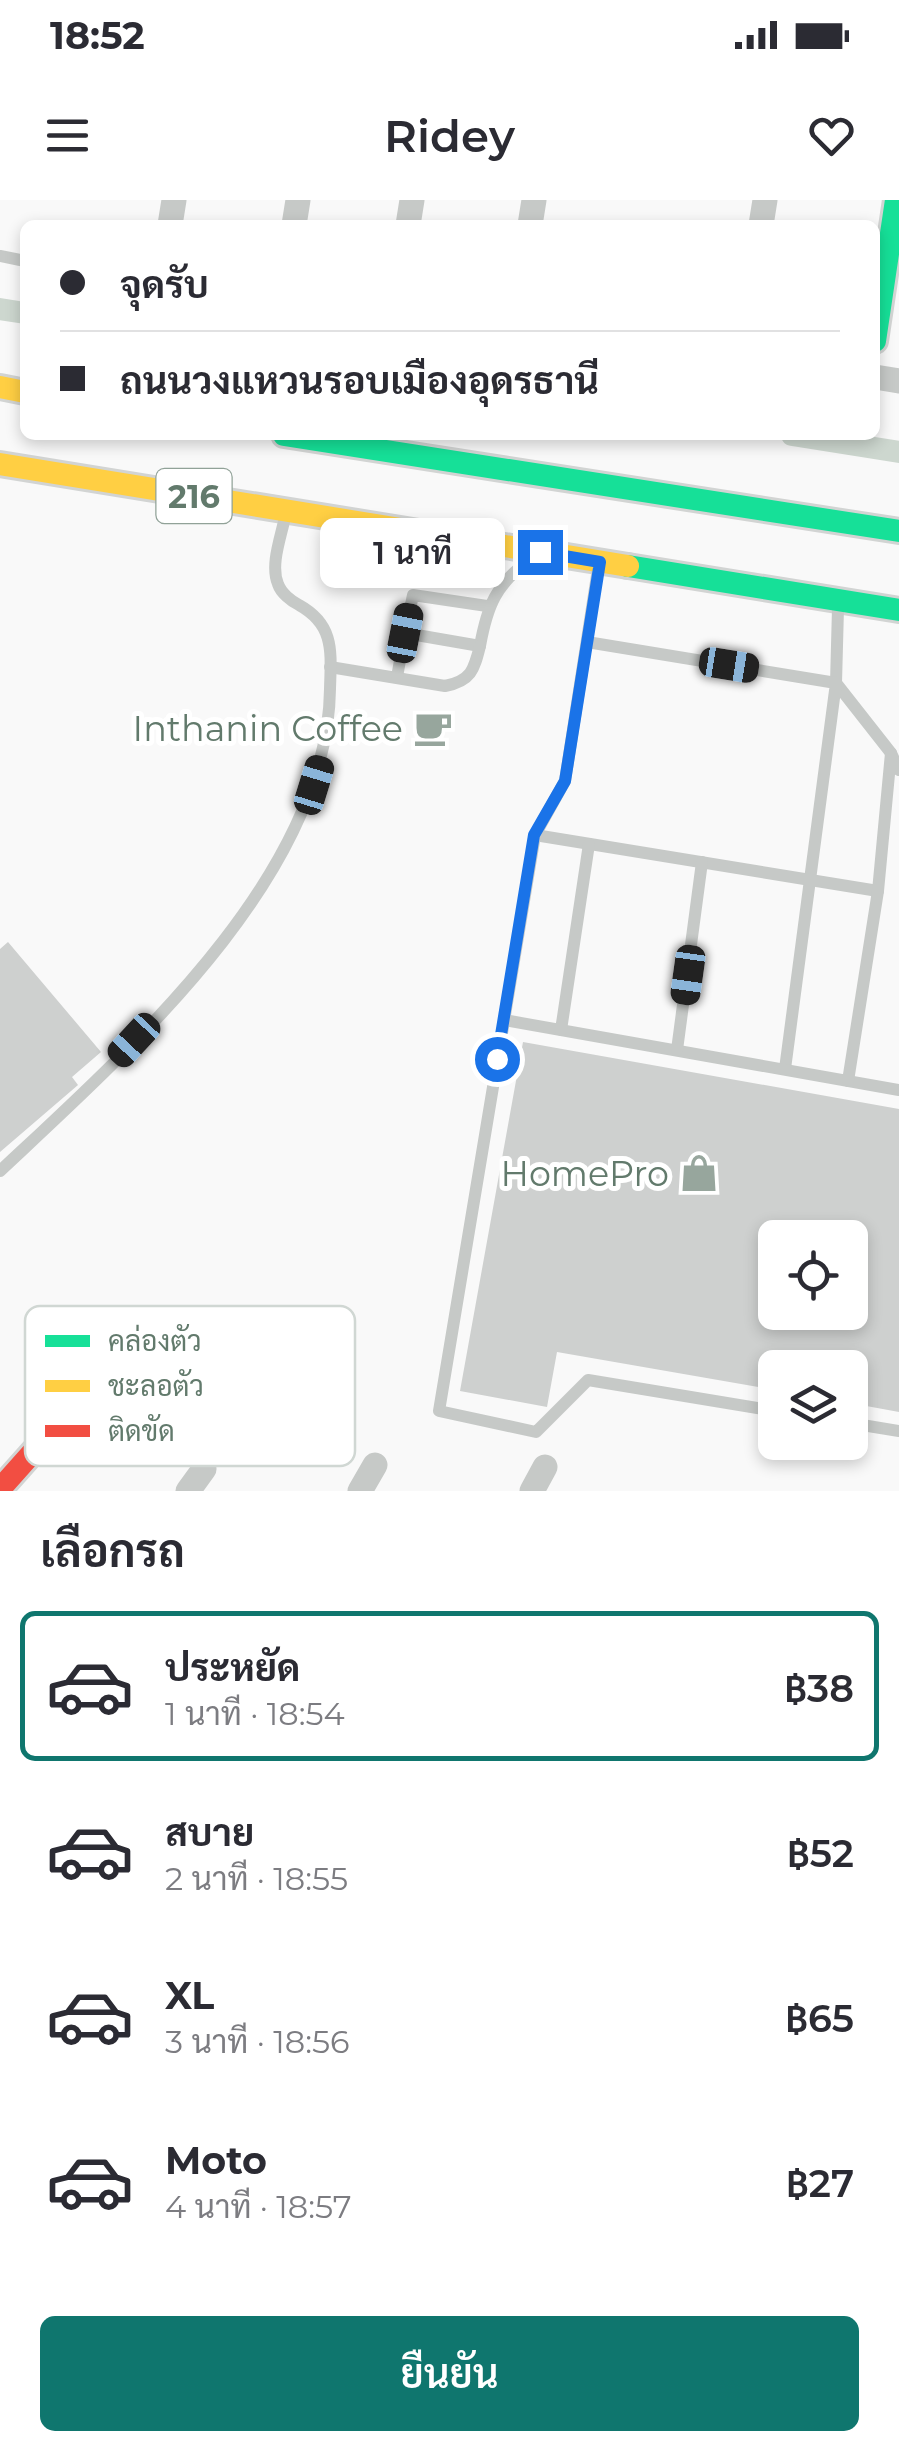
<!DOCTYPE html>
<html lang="th">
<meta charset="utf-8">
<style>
:root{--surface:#fff;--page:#f2f2f3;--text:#2b2b33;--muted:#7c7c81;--line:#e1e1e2;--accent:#0f766e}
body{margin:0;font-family:Montserrat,Sarabun,sans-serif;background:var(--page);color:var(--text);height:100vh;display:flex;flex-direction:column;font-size:38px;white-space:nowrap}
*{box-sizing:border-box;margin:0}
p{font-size:32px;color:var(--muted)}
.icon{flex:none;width:55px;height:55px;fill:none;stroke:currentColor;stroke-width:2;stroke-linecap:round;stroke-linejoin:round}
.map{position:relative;height:1291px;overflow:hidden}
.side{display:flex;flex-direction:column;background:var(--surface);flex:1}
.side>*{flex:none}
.hud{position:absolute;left:20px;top:20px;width:860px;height:220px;border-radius:15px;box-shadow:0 5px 15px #0003;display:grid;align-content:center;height:220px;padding:0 40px;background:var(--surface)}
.buttons{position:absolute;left:758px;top:1020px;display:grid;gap:20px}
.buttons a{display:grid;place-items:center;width:110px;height:110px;border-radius:15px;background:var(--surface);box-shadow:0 5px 15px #0003;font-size:50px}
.end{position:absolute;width:45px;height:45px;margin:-22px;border:12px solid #1a73e8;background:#fff;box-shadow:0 0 0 5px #fff}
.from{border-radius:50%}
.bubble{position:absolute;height:70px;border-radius:15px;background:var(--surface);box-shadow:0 5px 15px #0003;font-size:32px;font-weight:600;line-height:70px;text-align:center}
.car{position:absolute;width:30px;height:60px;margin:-30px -15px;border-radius:12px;box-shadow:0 0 8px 2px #0007;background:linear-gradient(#222 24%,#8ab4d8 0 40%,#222 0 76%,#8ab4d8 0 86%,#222 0)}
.hud b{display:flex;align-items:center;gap:35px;height:95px;font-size:38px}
.hud b+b{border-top:2px solid var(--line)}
.hud i{width:25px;height:25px;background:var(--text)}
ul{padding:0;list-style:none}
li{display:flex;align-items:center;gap:30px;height:150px;margin:0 20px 15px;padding:0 20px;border:5px solid transparent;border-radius:15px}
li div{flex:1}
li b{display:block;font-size:38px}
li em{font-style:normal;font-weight:600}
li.active{border-color:var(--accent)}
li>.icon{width:90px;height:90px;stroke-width:1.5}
h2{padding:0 40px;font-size:45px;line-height:120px}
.button{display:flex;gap:20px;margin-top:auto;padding:20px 40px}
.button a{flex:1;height:115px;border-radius:15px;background:var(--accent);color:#fff;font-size:40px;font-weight:600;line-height:115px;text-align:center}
.status{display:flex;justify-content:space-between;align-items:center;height:70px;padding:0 50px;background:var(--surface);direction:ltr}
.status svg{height:28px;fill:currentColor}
header{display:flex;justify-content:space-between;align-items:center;height:130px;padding:0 40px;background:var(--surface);font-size:45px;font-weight:600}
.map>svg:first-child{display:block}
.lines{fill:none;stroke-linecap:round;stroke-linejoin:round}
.canal{stroke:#cdd7cf;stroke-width:22}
.building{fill:#ced0cf;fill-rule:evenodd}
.fast-casing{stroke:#d2d4d3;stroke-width:28}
.slow-casing{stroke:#d2d4d3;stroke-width:28}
.jam-casing{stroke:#d2d4d3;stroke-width:28}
.lane{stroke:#c6c9c7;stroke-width:12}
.street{stroke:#c6c9c7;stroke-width:25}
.fast{stroke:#16e098;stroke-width:22}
.slow{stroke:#ffcf43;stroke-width:22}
.jam{stroke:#f24e42;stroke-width:22}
.route{stroke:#1a73e8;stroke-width:12}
.labels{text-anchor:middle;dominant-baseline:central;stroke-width:10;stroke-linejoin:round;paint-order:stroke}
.shield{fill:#fff;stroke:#91a298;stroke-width:2.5}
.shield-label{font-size:32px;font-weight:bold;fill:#627a6c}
.poi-label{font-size:35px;fill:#627a6c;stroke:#fff;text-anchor:end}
.key{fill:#fff;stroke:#d0d7d3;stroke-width:2.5}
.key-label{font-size:28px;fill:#627a6c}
</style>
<div class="status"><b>18:52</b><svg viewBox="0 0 49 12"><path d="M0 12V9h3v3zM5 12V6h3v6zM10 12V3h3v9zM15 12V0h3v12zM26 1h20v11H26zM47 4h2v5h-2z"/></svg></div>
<header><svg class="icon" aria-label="menu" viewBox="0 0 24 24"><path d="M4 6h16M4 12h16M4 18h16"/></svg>Ridey<svg class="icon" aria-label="heart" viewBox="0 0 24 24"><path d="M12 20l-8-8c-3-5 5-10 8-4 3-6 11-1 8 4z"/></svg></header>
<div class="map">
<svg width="899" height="1291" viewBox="0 0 899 1291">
<rect width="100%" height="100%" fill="#f9f9f9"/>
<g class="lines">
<!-- canal -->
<g class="canal">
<polyline points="0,109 25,113"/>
<polyline points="792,235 899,252"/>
</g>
</g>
<!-- building -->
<g class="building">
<polygon points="8,742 101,852 72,877 78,885 0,952 0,749"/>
<path d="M523,842l376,67v303l-49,-9v-35h-75v22l-218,-38 -10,55 -87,-16zM775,1038h75v74h-75z"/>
</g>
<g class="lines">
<!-- fast casing -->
<g class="fast-casing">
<g id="fast">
<polyline points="875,141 896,0"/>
<polyline points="284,235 899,331"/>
<polyline points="628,366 899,410"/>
</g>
</g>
<!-- slow casing -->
<g class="slow-casing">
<g id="slow">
<polyline points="0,187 25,192"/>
<polyline points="0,264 628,366"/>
</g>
</g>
<!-- jam casing -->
<g class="jam-casing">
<polyline id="jam" points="0,1289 65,1216"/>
</g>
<!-- lane -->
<g class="lane">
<polyline points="0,56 25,61"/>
<polyline points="598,369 565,581 535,635 439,1211 536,1232 588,1180 775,1211"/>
<path d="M487,406l-74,-11 -8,38 75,13c7,-39 16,-63 50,-86"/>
<polyline points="838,408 836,483 891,553 899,570"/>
<polyline points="587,442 836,483 785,869"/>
<path d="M330,467l115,19c26,-5 29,-16 35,-40"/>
<polyline points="397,477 405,433"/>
<polyline points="535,635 878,691"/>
<polyline points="504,820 899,890"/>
<polyline points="561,830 589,644"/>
<polyline points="677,850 702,662"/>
<polyline points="848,881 878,691 891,553"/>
<path d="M0,971c127,-119 328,-295 330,-482 1,-37 5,-64 -31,-84 -8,-4 -18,-12 -21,-21 -8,-19 3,-47 7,-67"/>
<polyline points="850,1223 899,1231"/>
</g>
<!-- street -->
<g class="street">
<polyline points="170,25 174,0"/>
<polyline points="294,25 298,0"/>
<polyline points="408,25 412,0"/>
<polyline points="530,25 534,0"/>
<polyline points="761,25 765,0"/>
<polyline points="875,177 899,181"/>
<polyline points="188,1291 204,1269"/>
<polyline points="360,1291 375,1265"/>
<polyline points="532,1291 545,1267"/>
</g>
<!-- fast -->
<use href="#fast" class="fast"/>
<!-- slow -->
<use href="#slow" class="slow"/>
<!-- jam -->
<use href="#jam" class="jam"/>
</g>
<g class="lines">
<!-- route -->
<polyline class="route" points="497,859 534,635 565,581 600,362 540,352"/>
</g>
<!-- icons -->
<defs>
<g id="cafe-bare" transform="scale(3)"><path d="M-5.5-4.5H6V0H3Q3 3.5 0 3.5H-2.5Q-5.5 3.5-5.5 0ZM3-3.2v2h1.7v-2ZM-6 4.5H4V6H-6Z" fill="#97a69d" stroke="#fff" stroke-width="2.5" paint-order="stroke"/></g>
<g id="shop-bare" transform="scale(3)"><path d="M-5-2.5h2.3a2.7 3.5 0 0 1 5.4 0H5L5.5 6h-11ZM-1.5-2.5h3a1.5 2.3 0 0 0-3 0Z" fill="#97a69d" stroke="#fff" stroke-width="2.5" paint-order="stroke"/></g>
</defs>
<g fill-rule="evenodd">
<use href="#cafe-bare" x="433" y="528"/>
<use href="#shop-bare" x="699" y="973"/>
</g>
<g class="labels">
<!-- shield labels -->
<rect class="shield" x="156.5" y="269" width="75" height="54" rx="8"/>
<g class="shield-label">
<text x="194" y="296">216</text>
</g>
<!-- poi labels -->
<g class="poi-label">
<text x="403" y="528">Inthanin Coffee</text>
<text x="669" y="973">HomePro</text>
</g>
</g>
<!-- legend -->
<rect x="25" y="1106" width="330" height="160" rx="15" class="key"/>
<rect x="45" y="1135" width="45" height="12" fill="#16e098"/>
<rect x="45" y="1180" width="45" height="12" fill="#ffcf43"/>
<rect x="45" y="1225" width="45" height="12" fill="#f24e42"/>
<g class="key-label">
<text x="108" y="1151">คล่องตัว</text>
<text x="108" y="1196">ชะลอตัว</text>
<text x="108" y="1241">ติดขัด</text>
</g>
</svg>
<div class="buttons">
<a><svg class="icon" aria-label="locate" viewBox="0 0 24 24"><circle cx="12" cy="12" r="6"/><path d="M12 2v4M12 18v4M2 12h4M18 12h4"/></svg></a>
<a><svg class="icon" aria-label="layers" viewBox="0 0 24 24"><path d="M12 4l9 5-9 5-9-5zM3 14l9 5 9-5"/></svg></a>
</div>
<i class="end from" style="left:497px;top:859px"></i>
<i class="end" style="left:540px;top:352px"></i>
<div class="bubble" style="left:320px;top:318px;width:185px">1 นาที</div>
<i class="car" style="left:405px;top:433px;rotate:11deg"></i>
<i class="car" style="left:729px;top:465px;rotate:99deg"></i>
<i class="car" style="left:314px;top:585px;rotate:17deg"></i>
<i class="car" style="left:688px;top:775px;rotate:188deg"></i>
<i class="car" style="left:134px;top:840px;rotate:223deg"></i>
<div class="hud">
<b><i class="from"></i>จุดรับ</b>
<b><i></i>ถนนวงแหวนรอบเมืองอุดรธานี</b>
</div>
</div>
<section class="side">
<h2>เลือกรถ</h2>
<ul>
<li class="active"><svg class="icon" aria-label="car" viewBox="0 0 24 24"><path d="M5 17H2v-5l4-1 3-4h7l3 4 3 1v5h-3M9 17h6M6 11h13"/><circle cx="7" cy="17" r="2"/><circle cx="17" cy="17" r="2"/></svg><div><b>ประหยัด</b><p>1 นาที · 18:54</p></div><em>฿38</em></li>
<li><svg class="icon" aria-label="car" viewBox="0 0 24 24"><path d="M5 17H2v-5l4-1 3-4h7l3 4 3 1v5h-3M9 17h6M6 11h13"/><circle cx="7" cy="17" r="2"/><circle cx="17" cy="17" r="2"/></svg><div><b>สบาย</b><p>2 นาที · 18:55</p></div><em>฿52</em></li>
<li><svg class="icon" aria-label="car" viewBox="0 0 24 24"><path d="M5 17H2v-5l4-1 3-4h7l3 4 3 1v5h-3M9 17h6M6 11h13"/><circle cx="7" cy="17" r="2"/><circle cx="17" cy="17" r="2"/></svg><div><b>XL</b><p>3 นาที · 18:56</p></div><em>฿65</em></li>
<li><svg class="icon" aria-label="car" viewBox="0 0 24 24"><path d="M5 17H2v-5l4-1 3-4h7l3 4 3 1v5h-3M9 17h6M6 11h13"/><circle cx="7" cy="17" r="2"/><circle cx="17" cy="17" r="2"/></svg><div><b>Moto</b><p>4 นาที · 18:57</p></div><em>฿27</em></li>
</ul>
<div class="button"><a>ยืนยัน</a></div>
</section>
